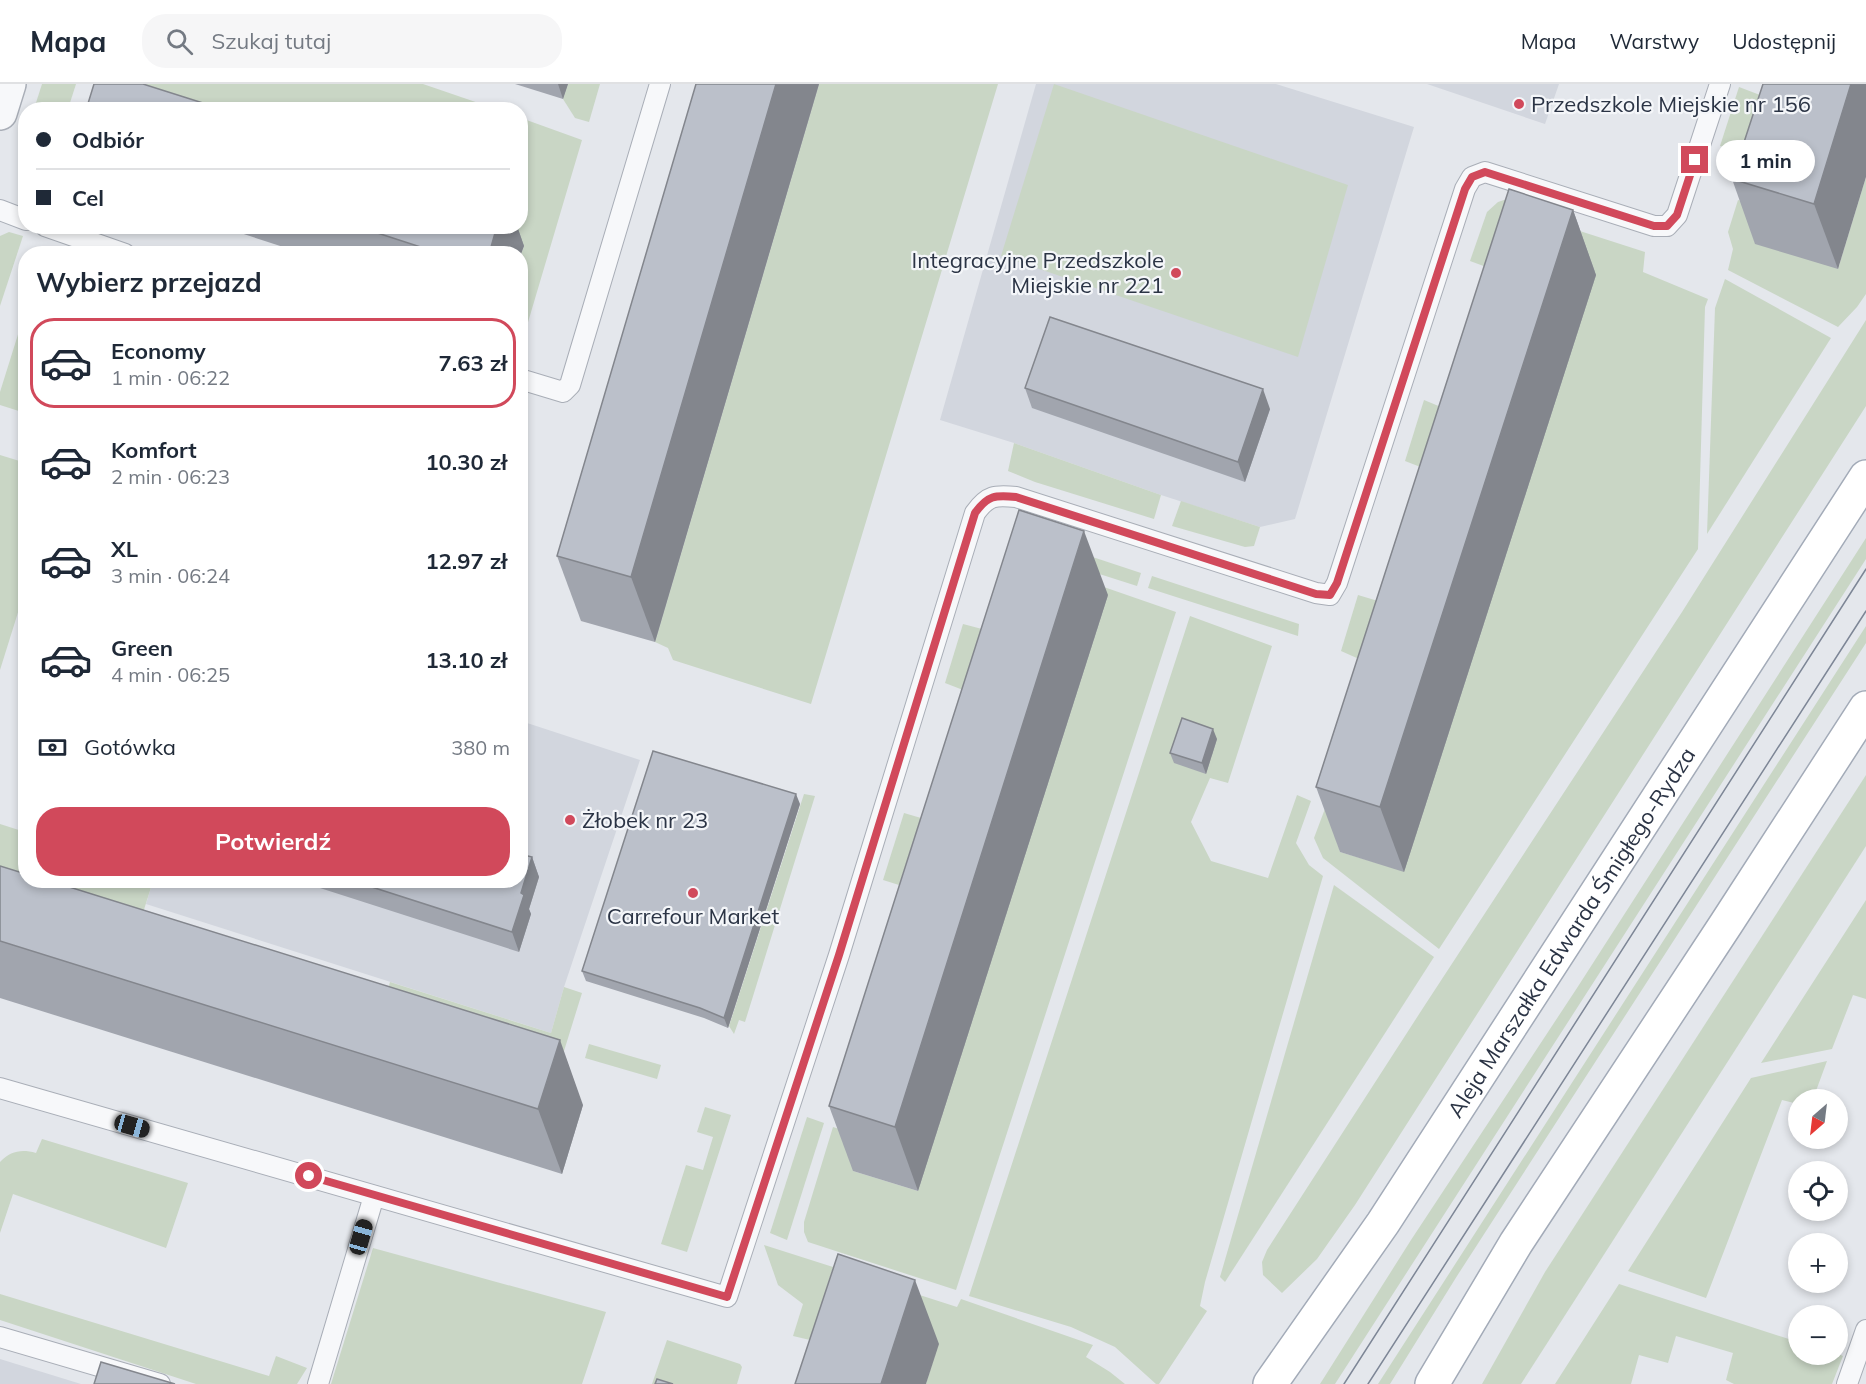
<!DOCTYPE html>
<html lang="pl">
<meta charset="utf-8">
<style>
:root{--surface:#fff;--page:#f6f6f7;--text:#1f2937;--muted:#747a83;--line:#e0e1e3;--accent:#d1495b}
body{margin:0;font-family:Mulish,sans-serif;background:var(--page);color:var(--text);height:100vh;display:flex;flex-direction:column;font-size:22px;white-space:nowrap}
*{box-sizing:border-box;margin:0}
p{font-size:20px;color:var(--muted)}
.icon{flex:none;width:33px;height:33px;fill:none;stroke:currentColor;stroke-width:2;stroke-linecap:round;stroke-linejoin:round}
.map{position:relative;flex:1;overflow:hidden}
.drawer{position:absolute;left:18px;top:162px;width:510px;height:642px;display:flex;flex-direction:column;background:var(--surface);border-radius:24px;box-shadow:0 3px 9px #0003}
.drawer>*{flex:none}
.hud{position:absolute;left:18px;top:18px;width:510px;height:132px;border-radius:24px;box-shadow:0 3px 9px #0003;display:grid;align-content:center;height:132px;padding:0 18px;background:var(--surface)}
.needle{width:39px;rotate:208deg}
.tools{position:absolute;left:1788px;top:1005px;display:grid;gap:12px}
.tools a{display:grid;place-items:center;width:60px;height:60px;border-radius:50%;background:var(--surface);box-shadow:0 3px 9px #0003;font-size:30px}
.end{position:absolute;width:27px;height:27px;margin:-14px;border:8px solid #d1495b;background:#fff;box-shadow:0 0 0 3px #fff}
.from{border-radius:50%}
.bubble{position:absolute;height:42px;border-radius:21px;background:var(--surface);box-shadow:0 3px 9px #0003;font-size:20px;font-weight:700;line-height:42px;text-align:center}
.car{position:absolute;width:18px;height:36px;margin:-18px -9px;border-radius:8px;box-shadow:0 0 4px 2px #0007;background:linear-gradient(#222 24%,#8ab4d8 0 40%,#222 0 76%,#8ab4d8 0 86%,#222 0)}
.hud b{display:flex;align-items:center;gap:21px;height:57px;font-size:22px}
.hud b+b{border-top:2px solid var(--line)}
.hud i{width:15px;height:15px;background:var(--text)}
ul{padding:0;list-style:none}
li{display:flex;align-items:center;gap:18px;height:90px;margin:0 12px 9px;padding:0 6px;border:3px solid transparent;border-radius:24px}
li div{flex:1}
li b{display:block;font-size:22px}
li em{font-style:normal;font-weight:700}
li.active{border-color:var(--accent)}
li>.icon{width:54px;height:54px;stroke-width:1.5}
h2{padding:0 18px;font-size:27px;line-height:72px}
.pay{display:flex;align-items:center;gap:15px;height:66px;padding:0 18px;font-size:22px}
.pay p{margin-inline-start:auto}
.cta{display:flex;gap:12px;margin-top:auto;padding:12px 18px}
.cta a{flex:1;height:69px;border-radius:24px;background:var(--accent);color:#fff;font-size:24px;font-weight:700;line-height:69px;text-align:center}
header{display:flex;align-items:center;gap:36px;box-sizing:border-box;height:84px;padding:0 30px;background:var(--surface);border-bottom:2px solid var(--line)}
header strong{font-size:28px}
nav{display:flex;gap:33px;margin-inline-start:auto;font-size:21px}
.search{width:420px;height:54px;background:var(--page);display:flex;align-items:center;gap:15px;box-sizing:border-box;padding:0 21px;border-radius:24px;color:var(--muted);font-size:22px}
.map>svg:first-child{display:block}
.built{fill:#d2d6de}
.green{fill:#c9d6c5}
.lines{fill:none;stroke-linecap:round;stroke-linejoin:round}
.service-casing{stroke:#a9aeb7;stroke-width:22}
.tertiary-casing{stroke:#a9aeb7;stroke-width:36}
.primary-casing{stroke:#a3abb8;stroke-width:36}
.service{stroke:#f7f8fa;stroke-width:20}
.tertiary{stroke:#f7f8fa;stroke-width:33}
.primary{stroke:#fff;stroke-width:33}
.tram{stroke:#7d8696;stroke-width:1.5}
.wall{fill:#a1a5ae}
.shaded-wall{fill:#83868d}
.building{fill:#bbc0ca;stroke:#83868d;stroke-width:1.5}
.route{stroke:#d1495b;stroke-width:8}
.poi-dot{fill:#d1495b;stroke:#f4f6f9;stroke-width:2}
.labels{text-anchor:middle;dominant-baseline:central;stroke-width:4.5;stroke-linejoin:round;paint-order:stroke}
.poi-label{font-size:22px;fill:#2b3445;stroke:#f4f6f9;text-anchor:start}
.street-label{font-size:22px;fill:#2b3445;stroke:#f4f6f9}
</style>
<header>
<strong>Mapa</strong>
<div class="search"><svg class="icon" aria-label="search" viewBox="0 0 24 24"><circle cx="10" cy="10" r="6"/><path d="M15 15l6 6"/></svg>Szukaj tutaj</div>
<nav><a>Mapa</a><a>Warstwy</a><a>Udostępnij</a></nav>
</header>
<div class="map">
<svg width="1866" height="1300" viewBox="0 0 1866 1300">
<rect width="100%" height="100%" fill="#e4e7ec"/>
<!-- built -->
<g class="built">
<polygon points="1036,0 1276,0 1414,43 1295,435 1260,443 1161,411 1014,359 940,336"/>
<polygon points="1427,0 1559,0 1545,40"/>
<polygon points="521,637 640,676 564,903 551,949 146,820 153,797 520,796"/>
<polygon points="0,1275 81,1300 0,1300"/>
</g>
<!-- green -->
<g class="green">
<polygon points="42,0 76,0 68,25 34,25"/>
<polygon points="97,0 423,0 496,25 89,26"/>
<polygon points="568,0 600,0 589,38 575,34 563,15"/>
<polygon points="819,0 998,0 811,620 673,576 668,564 655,558"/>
<polygon points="1054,0 1348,101 1298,273 1001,172"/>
<polygon points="1739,3 1760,11 1741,70 1720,62"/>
<polygon points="521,34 582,56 526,245 521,246 520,173 524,162 461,143 520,142"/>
<polygon points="1866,93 1866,210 1857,223 1838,243 1728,186 1733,165 1728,148 1738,116 1767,126 1838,185"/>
<polygon points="1513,113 1489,184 1470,177 1487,128 1498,118"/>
<polygon points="1518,127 1645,168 1643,188 1708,215 1705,223 1698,465 1439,865 1323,774 1314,754 1326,722 1340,768 1404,787"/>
<polygon points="9,148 23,152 0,222 0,152"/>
<polygon points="1725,195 1831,254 1707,450 1715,224"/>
<polygon points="25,228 26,329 25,329 0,321 0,308"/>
<polygon points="1866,236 1866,322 1355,1121 1317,1175 1282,1209 1263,1191 1262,1178 1267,1166 1423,924 1682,528"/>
<polygon points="1424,316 1441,323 1423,384 1405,377"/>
<polygon points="1014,359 1161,411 1154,435 1035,398 1008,387"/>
<polygon points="0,371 26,379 25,506 0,586"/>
<polygon points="1181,417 1260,443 1254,462 1245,463 1172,442"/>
<polygon points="1023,450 1141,489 1137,502 1018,464"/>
<polygon points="1866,454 1866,475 1335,1300 1320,1300 1411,1156 1577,904"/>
<polygon points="1049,484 1176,528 956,1206 808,1158 804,1148 804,1138 833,1043 864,1053 853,1087 918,1107"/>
<polygon points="1152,492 1299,540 1298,552 1148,504"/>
<polygon points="1358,511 1378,517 1359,575 1341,567"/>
<polygon points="1190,532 1272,562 1228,699 1210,694 1191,738 1211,777 1268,794 1297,711 1311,717 1296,759 1309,781 1323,792 1205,1198 1200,1222 1207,1227 1159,1300 1156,1300 1115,1263 1071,1243 969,1212"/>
<polygon points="963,540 982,545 963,606 945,599"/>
<polygon points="1866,542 1866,559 1457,1192 1390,1300 1378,1300"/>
<polygon points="1866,691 1866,762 1521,1300 1482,1300 1545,1188"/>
<polygon points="804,710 815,712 745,938 739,936 734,950 729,942"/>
<polygon points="904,729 921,734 899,801 883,796"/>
<polygon points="0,740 25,748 25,792 0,783"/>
<polygon points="40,797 153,797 142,832"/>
<polygon points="1334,801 1434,873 1225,1198 1220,1193"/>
<polygon points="1866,816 1866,915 1853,911 1832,965 1761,979"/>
<polygon points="390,898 551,949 564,903 582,909 564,967 386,912"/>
<polygon points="589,960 661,981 657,995 585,974"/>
<polygon points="1827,977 1813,1015 1798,1016 1798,1020 1782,1016 1706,1214 1628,1187 1751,994"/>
<polygon points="705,1023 731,1031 687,1168 661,1160 686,1081 703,1086 713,1053 697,1048"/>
<polygon points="807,1033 824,1039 787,1156 770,1149"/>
<path d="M42,1055l146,44 -22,65 -153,-54 -13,39v-71c11,-11 21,-13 36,-9z"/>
<polygon points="764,1161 833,1183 810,1256 793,1252 803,1220 778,1201"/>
<polygon points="373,1164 606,1228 582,1300 331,1300"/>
<polygon points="845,1187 957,1223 961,1215 1093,1261 1086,1273 1110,1288 1125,1300 926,1300 938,1260"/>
<polygon points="1619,1200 1798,1258 1798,1270 1838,1270 1843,1272 1832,1300 1734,1300 1726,1296 1733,1269 1676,1252 1668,1279 1639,1271 1631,1300 1555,1300"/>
<polygon points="0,1210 269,1292 276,1272 307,1284 297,1300 196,1300 0,1236"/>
<polygon points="667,1256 740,1280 742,1283 737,1300 652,1300"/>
</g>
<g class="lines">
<!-- service casing -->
<g class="service-casing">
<g id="service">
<polyline points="0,126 26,136"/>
<polyline points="45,142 125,170"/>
<polyline points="520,295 563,308 570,301 660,0"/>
<path d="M0,1004l727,209 112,-342 136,-442c13,-18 20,-18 41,-16l300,96 14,2 7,-12 128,-394 7,-12 13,-5 169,54h13l10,-11 43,-131"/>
<polyline points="0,1253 160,1300"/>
<polyline points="318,1300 374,1112"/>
<polyline points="1847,1300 1866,1246"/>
</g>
</g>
<!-- tertiary casing -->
<g class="tertiary-casing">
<polyline id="tertiary" points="0,29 9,0"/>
</g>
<!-- primary casing -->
<g class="primary-casing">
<g id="primary">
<path id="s1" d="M1270,1300l113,-161 483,-746"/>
<polyline points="1432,1300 1516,1159 1726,840 1866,624"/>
</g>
</g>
<!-- service -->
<use href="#service" class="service"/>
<!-- tertiary -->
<use href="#tertiary" class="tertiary"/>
<!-- primary -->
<use href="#primary" class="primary"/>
<!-- tram -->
<g class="tram">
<polyline points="1344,1300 1866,485"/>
<polyline points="1368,1300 1866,527"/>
</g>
</g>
<!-- wall -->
<g class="wall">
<polygon points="515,0 568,0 563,15"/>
<polygon points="696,0 819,0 655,558 581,537 557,472"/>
<polygon points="1866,0 1838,185 1755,160 1732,95"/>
<polygon points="1573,126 1596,191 1404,788 1340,768 1316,703"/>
<polygon points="219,142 517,142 524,162 520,170 305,170"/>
<polygon points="1025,304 1270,325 1245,398 1032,324"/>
<polygon points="26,507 26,542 19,525"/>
<polygon points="1108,511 918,1107 853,1087 829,1022"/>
<polygon points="1217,655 1206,690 1174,679 1170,669"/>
<polygon points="800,720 728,944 704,934 586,897 582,887"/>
<polygon points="532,773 539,793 529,825 531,830 519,868 295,796 520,796"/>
<polygon points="0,782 583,1021 562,1090 0,914"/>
</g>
<!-- shaded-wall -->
<g class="shaded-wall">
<polygon points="558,0 568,0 563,15"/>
<polygon points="776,0 819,0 655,558 631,493"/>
<polygon points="1851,0 1866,0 1866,93 1838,185 1814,120"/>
<polygon points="1573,126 1596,191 1404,788 1380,723"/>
<polygon points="497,142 517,142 524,162 520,173 520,170 489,170"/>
<polygon points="1263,305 1270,325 1245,398 1238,378"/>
<polygon points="1084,447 1108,511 918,1107 895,1043"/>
<polygon points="1213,645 1217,655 1206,690 1202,679"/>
<polygon points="796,710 800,720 728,944 724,934"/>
<polygon points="532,773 539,793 529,825 531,830 519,868 512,848 521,809"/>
<polygon points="560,956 583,1021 562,1090 538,1025"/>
<polygon points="915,1196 939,1260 926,1300 881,1300"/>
</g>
<!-- building -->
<g class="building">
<polygon points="94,0 143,0 225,26 86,26"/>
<polygon points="696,0 776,0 631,493 557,472"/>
<polygon points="1763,0 1851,0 1814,120 1732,95"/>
<polygon points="1509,105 1573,126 1380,723 1316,703"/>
<polygon points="356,142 497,142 489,170 442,170"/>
<polygon points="1050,233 1263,305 1238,378 1025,304"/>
<polygon points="1019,426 1084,447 895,1043 829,1022"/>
<polygon points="26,507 26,527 19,525"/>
<polygon points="1182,634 1213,645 1202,679 1170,669"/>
<polygon points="653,667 796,710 724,934 700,924 582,887"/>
<polygon points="520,770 532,773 521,809 524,811 512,848 350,796 520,796"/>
<polygon points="0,782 26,790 26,796 47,796 560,956 538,1025 0,857"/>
<polygon points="838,1170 915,1196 881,1300 795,1300"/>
<polygon points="101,1278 175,1300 94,1300"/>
<polygon points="657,1295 673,1300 655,1300"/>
</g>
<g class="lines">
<!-- route -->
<path class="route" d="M309,1092l418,121 112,-342 136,-442c13,-18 20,-18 41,-16l300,97 14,1 7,-12 128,-394 7,-12 13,-5 169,54h13l10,-11 18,-55"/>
</g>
<!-- markers -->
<g class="poi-dot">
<circle cx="1519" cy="20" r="6"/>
<circle cx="1176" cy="189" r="6"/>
<circle cx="570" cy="736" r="6"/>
<circle cx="693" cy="809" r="6"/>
</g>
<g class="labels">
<!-- poi labels -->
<g class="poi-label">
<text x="1531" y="20">Przedszkole Miejskie nr 156</text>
<text x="1164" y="176" text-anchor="end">Integracyjne Przedszkole<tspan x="1164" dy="25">Miejskie nr 221</tspan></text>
<text x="582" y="736">Żłobek nr 23</text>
<text x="693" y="832" text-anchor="middle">Carrefour Market</text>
</g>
<!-- street labels -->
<g class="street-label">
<text stroke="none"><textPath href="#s1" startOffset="543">Aleja Marszałka Edwarda Śmigłego-Rydza</textPath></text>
</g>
</g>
</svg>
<div class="tools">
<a><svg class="needle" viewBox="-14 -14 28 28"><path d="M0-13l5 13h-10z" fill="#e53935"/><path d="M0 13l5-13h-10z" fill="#747a83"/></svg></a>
<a><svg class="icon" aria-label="locate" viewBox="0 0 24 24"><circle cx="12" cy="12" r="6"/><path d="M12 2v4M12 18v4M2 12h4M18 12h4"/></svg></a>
<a>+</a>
<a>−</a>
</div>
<i class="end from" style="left:309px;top:1092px"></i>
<i class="end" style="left:1695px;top:76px"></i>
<div class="bubble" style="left:1716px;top:56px;width:99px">1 min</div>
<i class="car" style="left:132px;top:1042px;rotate:106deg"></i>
<i class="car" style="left:361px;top:1153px;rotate:16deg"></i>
<div class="hud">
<b><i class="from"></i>Odbiór</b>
<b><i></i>Cel</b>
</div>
<section class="drawer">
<h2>Wybierz przejazd</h2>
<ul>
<li class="active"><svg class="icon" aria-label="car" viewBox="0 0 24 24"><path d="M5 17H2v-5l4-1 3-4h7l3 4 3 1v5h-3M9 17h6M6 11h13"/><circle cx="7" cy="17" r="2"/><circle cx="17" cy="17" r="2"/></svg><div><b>Economy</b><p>1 min · 06:22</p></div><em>7.63 zł</em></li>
<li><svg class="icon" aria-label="car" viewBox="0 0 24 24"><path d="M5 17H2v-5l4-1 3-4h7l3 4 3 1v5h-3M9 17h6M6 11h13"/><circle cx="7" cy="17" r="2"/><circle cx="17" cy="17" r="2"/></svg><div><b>Komfort</b><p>2 min · 06:23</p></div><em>10.30 zł</em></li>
<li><svg class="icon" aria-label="car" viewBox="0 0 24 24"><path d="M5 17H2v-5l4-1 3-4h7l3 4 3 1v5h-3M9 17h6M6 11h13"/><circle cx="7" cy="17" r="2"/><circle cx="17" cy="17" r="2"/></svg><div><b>XL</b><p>3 min · 06:24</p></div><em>12.97 zł</em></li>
<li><svg class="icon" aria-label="car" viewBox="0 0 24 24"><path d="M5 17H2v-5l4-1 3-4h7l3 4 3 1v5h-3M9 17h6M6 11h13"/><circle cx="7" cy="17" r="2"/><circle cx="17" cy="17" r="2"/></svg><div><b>Green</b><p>4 min · 06:25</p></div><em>13.10 zł</em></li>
</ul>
<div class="pay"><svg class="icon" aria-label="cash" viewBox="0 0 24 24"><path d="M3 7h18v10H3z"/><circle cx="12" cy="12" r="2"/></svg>Gotówka<p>380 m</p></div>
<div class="cta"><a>Potwierdź</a></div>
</section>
</div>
